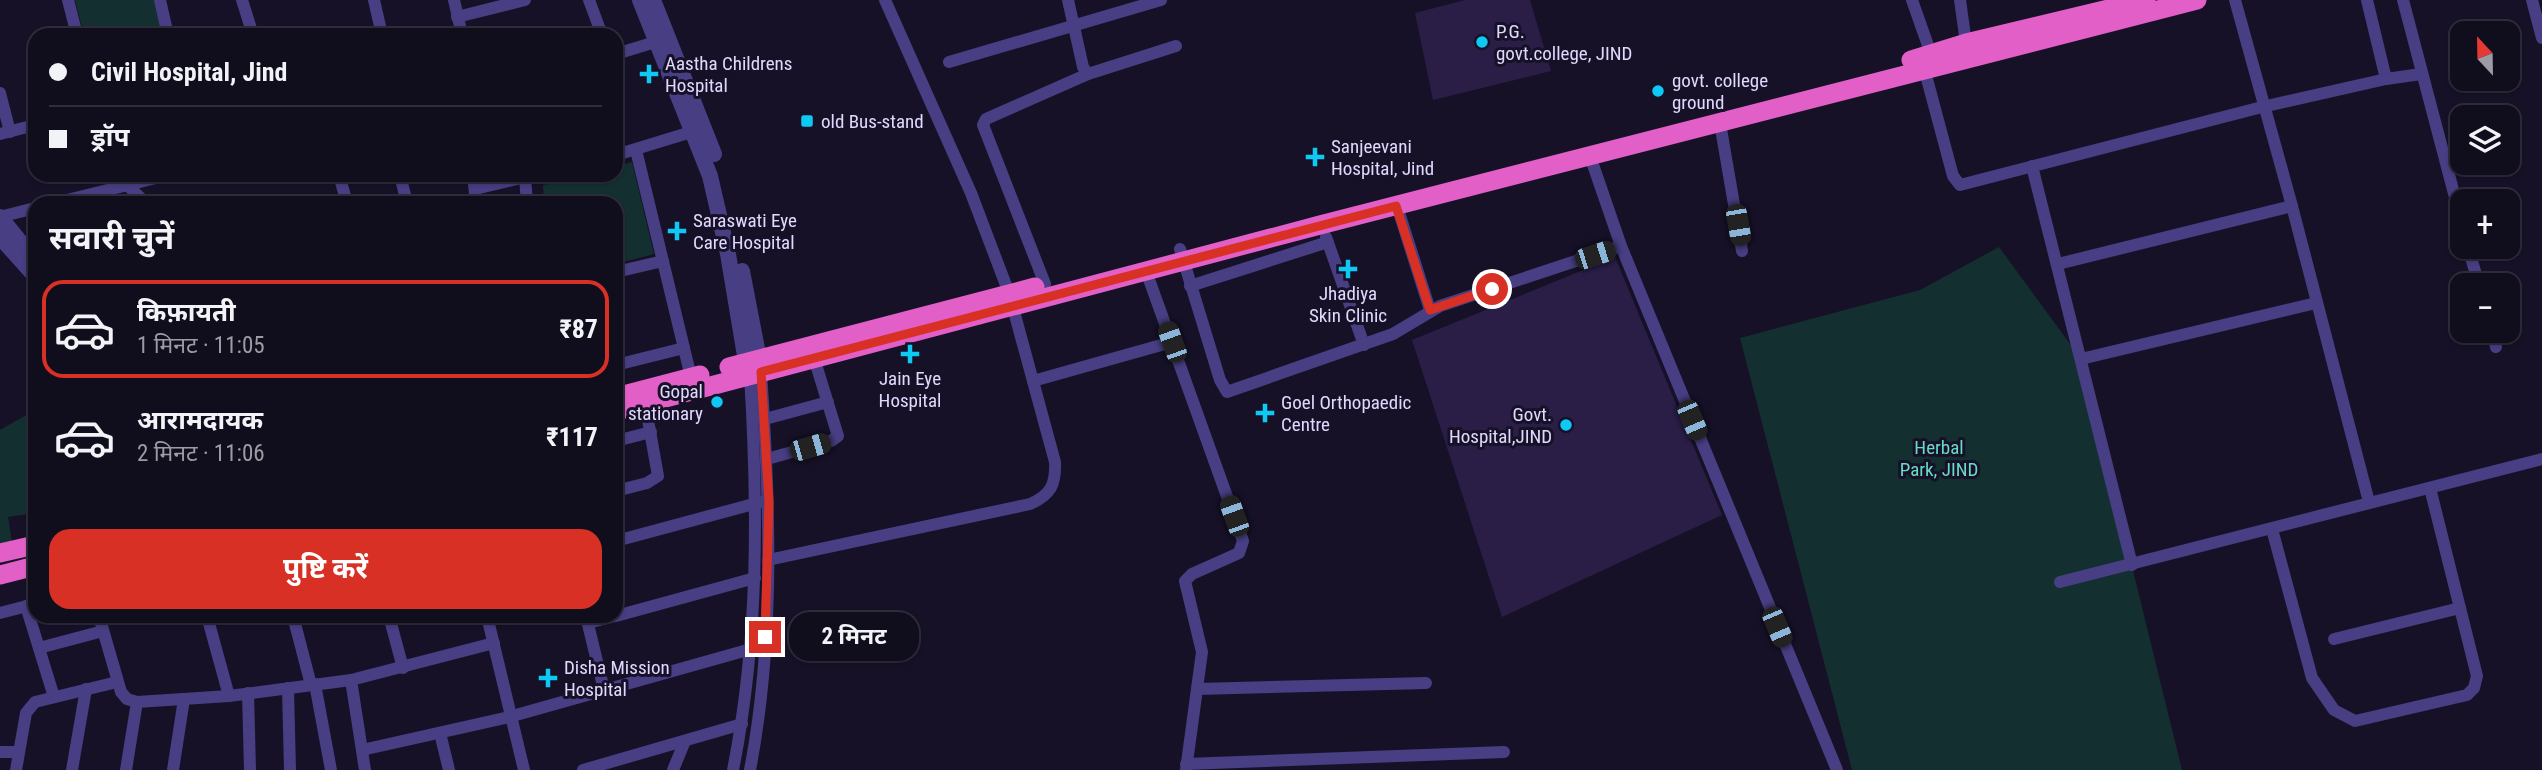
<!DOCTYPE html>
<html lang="hi">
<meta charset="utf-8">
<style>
:root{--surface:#100d1d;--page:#191626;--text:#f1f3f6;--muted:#9c9ca4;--line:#302d3b;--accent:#d93025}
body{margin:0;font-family:"Roboto Condensed","Noto Sans Devanagari",sans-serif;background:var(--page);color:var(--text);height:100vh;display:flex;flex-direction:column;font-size:26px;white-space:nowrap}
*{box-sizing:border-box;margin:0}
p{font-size:23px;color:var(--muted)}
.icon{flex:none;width:38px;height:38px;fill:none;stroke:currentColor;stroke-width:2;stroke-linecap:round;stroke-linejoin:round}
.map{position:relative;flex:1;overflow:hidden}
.details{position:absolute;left:28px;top:196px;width:595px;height:427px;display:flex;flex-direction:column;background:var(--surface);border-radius:21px;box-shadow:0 2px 5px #0004,0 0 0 2px var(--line)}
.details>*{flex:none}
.top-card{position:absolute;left:28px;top:28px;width:595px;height:154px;border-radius:21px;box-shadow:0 2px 5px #0004,0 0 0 2px var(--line);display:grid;align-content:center;height:154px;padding:0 21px;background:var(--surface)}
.needle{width:46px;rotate:338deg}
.controls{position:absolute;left:2450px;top:21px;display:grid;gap:14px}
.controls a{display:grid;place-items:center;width:70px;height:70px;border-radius:14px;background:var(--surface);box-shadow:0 2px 5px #0004,0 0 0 2px var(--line);font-size:35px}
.end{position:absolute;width:32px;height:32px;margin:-16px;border:9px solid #d93025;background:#fff;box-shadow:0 0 0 4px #fff}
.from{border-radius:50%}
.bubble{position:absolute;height:49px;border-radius:21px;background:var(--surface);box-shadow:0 2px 5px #0004,0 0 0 2px var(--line);font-size:23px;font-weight:700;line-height:49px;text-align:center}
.car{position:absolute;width:21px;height:42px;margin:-21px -10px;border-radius:9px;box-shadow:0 0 5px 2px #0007;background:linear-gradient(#222 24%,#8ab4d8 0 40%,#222 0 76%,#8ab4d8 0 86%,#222 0)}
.top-card b{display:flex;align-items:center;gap:24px;height:66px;font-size:26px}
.top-card b+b{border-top:2px solid var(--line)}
.top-card i{width:18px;height:18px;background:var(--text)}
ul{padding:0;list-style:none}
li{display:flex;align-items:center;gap:21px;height:98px;margin:0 14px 10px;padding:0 7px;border:4px solid transparent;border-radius:21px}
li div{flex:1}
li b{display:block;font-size:26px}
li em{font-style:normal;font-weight:700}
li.selected{border-color:var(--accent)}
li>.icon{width:63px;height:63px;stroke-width:1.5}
h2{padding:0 21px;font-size:32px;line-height:84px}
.cta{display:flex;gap:14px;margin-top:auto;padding:14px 21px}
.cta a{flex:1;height:80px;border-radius:21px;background:var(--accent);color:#fff;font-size:28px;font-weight:700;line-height:80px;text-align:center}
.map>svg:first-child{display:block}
.green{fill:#142f30}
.building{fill:#2a1e47}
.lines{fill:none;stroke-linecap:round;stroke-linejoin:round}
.minor{stroke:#473e83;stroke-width:12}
.tertiary{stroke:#473e83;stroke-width:16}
.trunk{stroke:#e25fc8;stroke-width:19}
.route{stroke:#d93025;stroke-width:9}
.poi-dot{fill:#0ec9f4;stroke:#161127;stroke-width:2.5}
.labels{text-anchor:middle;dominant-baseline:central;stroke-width:6;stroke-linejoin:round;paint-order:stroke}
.poi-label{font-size:19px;fill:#e0d8fd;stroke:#161127;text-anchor:start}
.park-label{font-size:19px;fill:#67dbc8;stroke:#161127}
</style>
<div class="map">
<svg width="2542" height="770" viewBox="0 0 2542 770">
<rect width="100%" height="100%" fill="#161127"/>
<!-- green -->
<g class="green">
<polygon points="75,0 165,0 174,35 84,35"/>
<polygon points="632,162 654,254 616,264 616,203 544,203 543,185 583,175 616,175 616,166"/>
<polygon points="1999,247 2081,359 2182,770 1852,770 1740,338 1920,290"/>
<polygon points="35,410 35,513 8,517 12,542 0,543 0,430"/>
</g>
<!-- building -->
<g class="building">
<polygon points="1465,0 1530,0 1551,71 1433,100 1415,13"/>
<polygon points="1615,257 1722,515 1502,617 1412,340"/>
</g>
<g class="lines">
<!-- minor -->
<g class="minor">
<polyline points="68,0 77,35"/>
<polyline points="160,0 168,35"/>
<polyline points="242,0 253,35"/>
<polyline points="374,0 382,35"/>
<polyline points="454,0 462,35"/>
<polyline points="589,0 602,35"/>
<polyline points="1068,0 1083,67 1088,74 1176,46"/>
<polyline points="1912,0 1931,54"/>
<polyline points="1960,0 1966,43"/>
<polyline points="2235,0 2292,206 2369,502"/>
<polyline points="2367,0 2386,79"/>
<polyline points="2403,0 2462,224"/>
<polyline points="2532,0 2542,38"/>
<polyline points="457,17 525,0"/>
<polyline points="616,54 662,40"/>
<polyline points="949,62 1161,0"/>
<polyline points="1923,64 1953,176 1960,185 2262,107 2386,79 2421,74"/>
<polyline points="0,93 10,132"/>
<polyline points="1720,123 1742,251"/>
<polyline points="0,134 35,125"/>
<polyline points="636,150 691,377"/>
<polyline points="616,155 701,129"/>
<polyline points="1590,156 1621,246 1837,770"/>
<polyline points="2032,166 2132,565"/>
<polyline points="339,175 347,203"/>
<polyline points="400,175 407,203"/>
<polyline points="473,175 476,203"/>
<polyline points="525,177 527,203"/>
<polyline points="127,185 146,203"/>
<polyline points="475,189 534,175"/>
<polyline points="55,203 168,175"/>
<polyline points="1397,206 1430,310"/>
<polyline points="0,217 35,208"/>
<polyline points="1326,237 1364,345"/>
<polyline points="2468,247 2479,285"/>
<polyline points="1180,249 1220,380 1227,392 1393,334 1440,306 1621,246"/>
<polyline points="2058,264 2292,206"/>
<polyline points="1146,271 1243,541 1239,553 1192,574 1185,581 1202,652 1186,770"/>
<polyline points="616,272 663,261"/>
<polyline points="1045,284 983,125 986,119 1088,74"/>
<polyline points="1190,286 1328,242"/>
<polyline points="2492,331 2496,347"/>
<polyline points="2081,359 2316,303"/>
<polyline points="616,365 684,348"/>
<polyline points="1033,381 1172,342"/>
<polyline points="765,419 828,402"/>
<polyline points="616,441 651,432"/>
<polyline points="767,459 831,441 838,436 814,358"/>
<polyline points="616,491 647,483 658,476 645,403"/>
<polyline points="2272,529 2312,678 2334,710 2355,721 2467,695 2474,688 2477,676 2430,488"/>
<polyline points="616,541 761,502"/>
<path d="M768,560l262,-56c21,-9 26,-20 25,-42l-46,-169 -38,-100 -86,-193"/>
<polyline points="2060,582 2542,459"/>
<polyline points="26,606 54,697"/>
<polyline points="0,613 35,604"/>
<polyline points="99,616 121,692 127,699 137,702 229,696 351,680 494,643"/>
<polyline points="207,616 229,696"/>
<polyline points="293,616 311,685"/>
<polyline points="389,616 403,668"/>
<polyline points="487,616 524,770"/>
<polyline points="586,616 604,690"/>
<polyline points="616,616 755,578"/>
<polyline points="588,623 615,616"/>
<polyline points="2334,639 2460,608"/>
<polyline points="39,648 103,631"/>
<polyline points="351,680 365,770"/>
<polyline points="315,684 331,770"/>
<polyline points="288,688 290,770"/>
<polyline points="1197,689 1426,683"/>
<polyline points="248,693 250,770"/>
<polyline points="440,733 449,770"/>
<polyline points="362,750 509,717 751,649"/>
<polyline points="0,752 19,752"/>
<polyline points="1186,764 1504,752"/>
<polyline points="16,770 26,713 35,702 117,682"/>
<polyline points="72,770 86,689"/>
<polyline points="126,770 137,702"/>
<polyline points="173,770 184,699"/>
<polyline points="583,770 742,724"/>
<polyline points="673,770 685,741"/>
<path d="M733,770c26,-131 25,-262 17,-395"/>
<path d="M750,770c25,-130 20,-266 11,-398"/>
</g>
<!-- tertiary -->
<g class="tertiary">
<polyline points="640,0 710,176 728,254 746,362"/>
<polyline points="653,0 714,154"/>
<polyline points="0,217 35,260"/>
<polyline points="0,237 35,276"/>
<polyline points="742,271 759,359"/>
</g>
<!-- trunk -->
<g class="trunk">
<polyline points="1911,60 1966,43 2146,0"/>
<polyline points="729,367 1035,287"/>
<polyline points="616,397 700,375"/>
<polyline points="616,411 1320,225 2197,0"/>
<polyline points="0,553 35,545"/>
<polyline points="0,575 35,566"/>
</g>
</g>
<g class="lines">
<!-- route -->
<polyline class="route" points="765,637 769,502 761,372 1396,206 1430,310 1492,289"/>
</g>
<!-- markers -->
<g class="poi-dot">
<circle cx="1482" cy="42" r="7"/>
<path d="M645.5 63.5h7v7h7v7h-7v7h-7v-7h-7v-7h7z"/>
<circle cx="1658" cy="91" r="7"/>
<rect x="800" y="114" width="14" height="14" rx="3.5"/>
<path d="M1311.5 146.5h7v7h7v7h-7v7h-7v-7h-7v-7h7z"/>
<path d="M673.5 220.5h7v7h7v7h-7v7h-7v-7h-7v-7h7z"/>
<path d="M1344.5 258.5h7v7h7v7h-7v7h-7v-7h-7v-7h7z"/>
<path d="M906.5 343.5h7v7h7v7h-7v7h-7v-7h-7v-7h7z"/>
<circle cx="717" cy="402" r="7"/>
<path d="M1261.5 402.5h7v7h7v7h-7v7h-7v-7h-7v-7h7z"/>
<circle cx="1566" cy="425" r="7"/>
<path d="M544.5 667.5h7v7h7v7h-7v7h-7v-7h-7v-7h7z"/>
</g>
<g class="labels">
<!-- poi labels -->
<g class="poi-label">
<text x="1496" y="31">P.G.<tspan x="1496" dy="22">govt.college, JIND</tspan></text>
<text x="665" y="63">Aastha Childrens<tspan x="665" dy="22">Hospital</tspan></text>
<text x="1672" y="80">govt. college<tspan x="1672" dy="22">ground</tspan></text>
<text x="821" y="121">old Bus-stand</text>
<text x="1331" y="146">Sanjeevani<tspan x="1331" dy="22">Hospital, Jind</tspan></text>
<text x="693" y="220">Saraswati Eye<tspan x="693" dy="22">Care Hospital</tspan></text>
<text x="1348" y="293" text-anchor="middle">Jhadiya<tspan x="1348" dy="22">Skin Clinic</tspan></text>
<text x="910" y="378" text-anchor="middle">Jain Eye<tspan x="910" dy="22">Hospital</tspan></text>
<text x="703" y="391" text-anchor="end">Gopal<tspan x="703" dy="22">stationary</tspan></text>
<text x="1281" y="402">Goel Orthopaedic<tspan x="1281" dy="22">Centre</tspan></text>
<text x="1552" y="414" text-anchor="end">Govt.<tspan x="1552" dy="22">Hospital,JIND</tspan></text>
<text x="564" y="667">Disha Mission<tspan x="564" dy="22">Hospital</tspan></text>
</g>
<!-- park labels -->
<g class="park-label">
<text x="1939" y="447">Herbal<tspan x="1939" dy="22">Park, JIND</tspan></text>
</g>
</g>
</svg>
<div class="controls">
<a><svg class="needle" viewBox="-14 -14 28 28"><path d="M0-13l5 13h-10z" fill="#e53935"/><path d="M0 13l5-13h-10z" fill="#9c9ca4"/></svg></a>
<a><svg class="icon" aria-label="layers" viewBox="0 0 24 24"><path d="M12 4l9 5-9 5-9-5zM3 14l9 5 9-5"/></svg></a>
<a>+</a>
<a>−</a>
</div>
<i class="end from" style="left:1492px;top:289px"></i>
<i class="end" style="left:765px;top:637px"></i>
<div class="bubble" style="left:789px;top:612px;width:130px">2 मिनट</div>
<i class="car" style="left:1738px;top:225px;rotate:170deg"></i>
<i class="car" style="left:1595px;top:255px;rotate:72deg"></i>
<i class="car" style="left:1172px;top:342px;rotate:340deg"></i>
<i class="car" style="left:1692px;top:420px;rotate:157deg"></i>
<i class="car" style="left:810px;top:447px;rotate:74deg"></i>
<i class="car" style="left:1234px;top:516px;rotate:340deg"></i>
<i class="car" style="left:1777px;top:627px;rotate:157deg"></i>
<div class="top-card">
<b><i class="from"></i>Civil Hospital, Jind</b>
<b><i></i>ड्रॉप</b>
</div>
<section class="details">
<h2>सवारी चुनें</h2>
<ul>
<li class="selected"><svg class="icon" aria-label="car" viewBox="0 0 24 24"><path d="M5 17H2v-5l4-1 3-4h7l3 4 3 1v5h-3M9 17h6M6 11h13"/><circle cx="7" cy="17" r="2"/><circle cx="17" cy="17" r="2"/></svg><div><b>किफ़ायती</b><p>1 मिनट · 11:05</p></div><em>₹87</em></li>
<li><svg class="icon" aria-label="car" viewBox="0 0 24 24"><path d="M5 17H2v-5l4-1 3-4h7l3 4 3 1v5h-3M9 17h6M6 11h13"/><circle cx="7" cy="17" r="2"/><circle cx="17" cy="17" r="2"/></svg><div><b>आरामदायक</b><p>2 मिनट · 11:06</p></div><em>₹117</em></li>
</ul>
<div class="cta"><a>पुष्टि करें</a></div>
</section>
</div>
